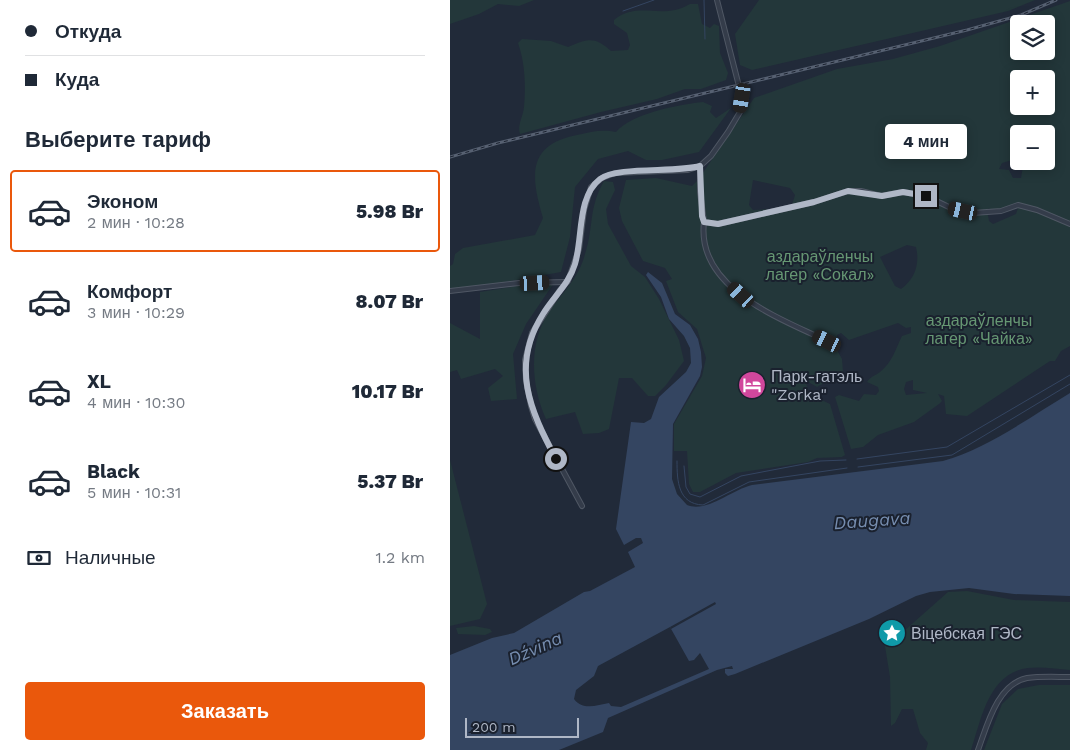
<!DOCTYPE html>
<html lang="ru">
<meta charset="utf-8">
<style>
:root{--surface:#fff;--page:#f2f2f3;--text:#1f2937;--muted:#747a83;--line:#e0e1e3;--accent:#ea580c}
body{margin:0;font-family:"Work Sans",sans-serif;background:var(--page);color:var(--text);height:100vh;display:flex;flex-direction:column;font-size:19px;white-space:nowrap}
*{box-sizing:border-box;margin:0}
p{font-size:16px;color:var(--muted)}
.icon{flex:none;width:28px;height:28px;fill:none;stroke:currentColor;stroke-width:2;stroke-linecap:round;stroke-linejoin:round}
.map{position:relative;flex:1;overflow:hidden}
.sheet{display:flex;flex-direction:column;background:var(--surface);width:450px}
.sheet>*{flex:none}
.banner{display:grid;align-content:center;height:110px;padding:0 25px;background:var(--surface)}
.controls{position:absolute;left:560px;top:15px;display:grid;gap:10px}
.controls a{display:grid;place-items:center;width:45px;height:45px;border-radius:5px;background:var(--surface);box-shadow:0 2px 12px #0003;font-size:25px}
.scale{position:absolute;left:15px;bottom:12px;width:114px;box-sizing:border-box;padding-left:5px;border:2px solid #afb7c6;border-top:0;font-size:14px;line-height:18px;white-space:nowrap;color:#afb7c6;-webkit-text-stroke:4px #1a212e;paint-order:stroke}
.end{position:absolute;width:22px;height:22px;margin:-11px;border:6px solid #afb7c6;background:#111;box-shadow:0 0 0 2px #111}
.from{border-radius:50%}
.bubble{position:absolute;height:35px;border-radius:5px;background:var(--surface);box-shadow:0 2px 12px #0003;font-size:16px;font-weight:800;line-height:35px;text-align:center}
.car{position:absolute;width:15px;height:30px;margin:-15px -8px;border-radius:6px;box-shadow:0 0 4px 1px #0007;background:linear-gradient(#222 24%,#8ab4d8 0 40%,#222 0 76%,#8ab4d8 0 86%,#222 0)}
.banner b{display:flex;align-items:center;gap:18px;height:48px;font-size:19px}
.banner b+b{border-top:1px solid var(--line)}
.banner i{width:12px;height:12px;background:var(--text)}
ul{padding:0;list-style:none}
li{display:flex;align-items:center;gap:15px;height:82px;margin:0 10px 8px;padding:0 15px;border:2px solid transparent;border-radius:5px}
li div{flex:1}
li b{display:block;font-size:19px}
li em{font-style:normal;font-weight:800}
li.current{border-color:var(--accent)}
li>.icon{width:45px;height:45px;stroke-width:1.5}
h2{padding:0 25px;font-size:22px;line-height:60px}
.pay{display:flex;align-items:center;gap:12px;height:55px;padding:0 25px;font-size:19px}
.pay p{margin-inline-start:auto}
.button{display:flex;gap:10px;margin-top:auto;padding:10px 25px}
.button a{flex:1;height:58px;border-radius:5px;background:var(--accent);color:#fff;font-size:20px;font-weight:800;line-height:58px;text-align:center}
main{display:flex;flex:1;min-height:0}
.map>svg:first-child{display:block}
.green{fill:#23373a;fill-rule:evenodd}
.water{fill:#344561;fill-rule:evenodd}
.pier{fill:#212a39}
.lines{fill:none;stroke-linecap:round;stroke-linejoin:round}
.stream{stroke:#344561;stroke-width:1}
.minor-casing{stroke:#4f5764;stroke-width:6}
.minor{stroke:#343c4a;stroke-width:4}
.rail-casing{stroke:#566071;stroke-width:3}
.rail{stroke:#1a212e;stroke-width:1;stroke-dasharray:4;stroke-linecap:butt}
.route{stroke:#afb7c6;stroke-width:6}
.labels{text-anchor:middle;dominant-baseline:central;stroke-width:4;stroke-linejoin:round;paint-order:stroke}
.park-label{font-size:16px;fill:#669773;stroke:#1a212e}
.poi-label{font-size:16px;fill:#afb7c6;stroke:#1a212e;text-anchor:start}
.water-label{font-size:18px;font-style:italic;fill:#768daf;stroke:#1a212e}
</style>
<main>
<section class="sheet">
<div class="banner">
<b><i class="from"></i>Откуда</b>
<b><i></i>Куда</b>
</div>
<h2>Выберите тариф</h2>
<ul>
<li class="current"><svg class="icon" aria-label="car" viewBox="0 0 24 24"><path d="M5 17H2v-5l4-1 3-4h7l3 4 3 1v5h-3M9 17h6M6 11h13"/><circle cx="7" cy="17" r="2"/><circle cx="17" cy="17" r="2"/></svg><div><b>Эконом</b><p>2 мин · 10:28</p></div><em>5.98 Br</em></li>
<li><svg class="icon" aria-label="car" viewBox="0 0 24 24"><path d="M5 17H2v-5l4-1 3-4h7l3 4 3 1v5h-3M9 17h6M6 11h13"/><circle cx="7" cy="17" r="2"/><circle cx="17" cy="17" r="2"/></svg><div><b>Комфорт</b><p>3 мин · 10:29</p></div><em>8.07 Br</em></li>
<li><svg class="icon" aria-label="car" viewBox="0 0 24 24"><path d="M5 17H2v-5l4-1 3-4h7l3 4 3 1v5h-3M9 17h6M6 11h13"/><circle cx="7" cy="17" r="2"/><circle cx="17" cy="17" r="2"/></svg><div><b>XL</b><p>4 мин · 10:30</p></div><em>10.17 Br</em></li>
<li><svg class="icon" aria-label="car" viewBox="0 0 24 24"><path d="M5 17H2v-5l4-1 3-4h7l3 4 3 1v5h-3M9 17h6M6 11h13"/><circle cx="7" cy="17" r="2"/><circle cx="17" cy="17" r="2"/></svg><div><b>Black</b><p>5 мин · 10:31</p></div><em>5.37 Br</em></li>
</ul>
<div class="pay"><svg class="icon" aria-label="cash" viewBox="0 0 24 24"><path d="M3 7h18v10H3z"/><circle cx="12" cy="12" r="2"/></svg>Наличные<p>1.2 km</p></div>
<div class="button"><a>Заказать</a></div>
</section>
<div class="map">
<svg width="620" height="750" viewBox="0 0 620 750">
<rect width="100%" height="100%" fill="#212a39"/>
<!-- green -->
<g class="green">
<polygon points="0,0 84,0 69,6 48,4 29,14 0,24"/>
<polygon points="309,0 585,0 558,11 302,70 290,65 285,34"/>
<path d="M620,1v345l-9,5 -6,10h-5l-83,55 -21,-2 -2,-18 -6,-2 4,7 -3,3 -25,18 -36,13 -15,12 -12,2 -16,-52 4,-2 20,6 5,-7 12,1 3,-4 -1,-4 -11,-5c4,-6 8,-6 13,-10 12,-9 16,-24 22,-36l9,-3v-6l-5,1 -8,-5 -49,17 -8,-7 -4,2 1,17 4,7 1,13 -26,15 -12,-7 4,14 21,10 15,51 -3,2 -25,1 -9,4 -72,11 -36,19h-7l-4,-8 -2,-33h-13v-27l28,-48 4,-18 -9,-29 -19,-17 -12,-31 6,-2 -7,-11 -22,-7 -21,-40 -3,-13 7,-28 30,-2 36,8 6,-6 56,-82 83,-29 56,-10 47,-13zM569,24h27v27h-27zM569,79h27v27h-27zM569,134h27v27h-22l-3,17h-8l-4,-8 -10,-1 3,-6 17,-5zM303,180l37,8 5,7 -4,13 -38,2 -4,-5zM539,208l4,5 25,-5 -2,6 -23,10 -4,-3 -2,-11zM457,245l9,2c4,17 -1,32 -15,42l-6,-3 -15,-29zM463,380v10l14,3 -21,2 -2,-6 2,-7z"/>
<path d="M240,4h8l4,20 8,4 4,-4 5,2 1,27 8,20 -2,7 -25,9h-16l-28,10 -56,13 -81,22c-3,-9 3,-17 4,-27 2,-20 1,-45 -6,-64l4,-4 29,2 17,6c20,-8 26,-11 43,4l17,-1 2,-5 -3,-12 -13,-9v-4c25,-20 47,1 76,-16z"/>
<path d="M253,102l9,4 -2,6 6,6 15,-10 -32,44 -37,8h-16l-18,-9 -30,8 -23,28 -5,50 -9,35 -90,16 -21,1v-23l3,-2 2,-10 8,-6 72,-13 8,-17c-12,-41 -17,-73 34,-83 14,-3 25,-6 39,-3 16,-19 62,-27 87,-30z"/>
<path d="M154,181l9,1 2,8 -9,19 2,15 23,42 14,11 14,22 20,41 5,21 -18,24 -11,11h-7l-16,-18h-13l-10,51 -10,4 -16,1 -8,-22 -29,7c-15,-33 -18,-76 3,-107 13,-19 30,-34 36,-58 9,-27 3,-45 19,-73z"/>
<polygon points="106,280 76,324 63,354 67,399 41,401 38,388 53,376 45,369 11,379 7,370 0,372 0,323 30,339 30,292"/>
<polygon points="0,460 37,604 30,619 0,626"/>
<path d="M517,591l47,9 56,2v68c-15,-1 -36,-5 -51,0 -32,11 -38,51 -48,80h-45l2,-7 -8,-10 -7,-24h-11l-7,14 -4,3 -1,-49 -6,-37 3,-6 17,-3 44,-39z"/>
<polygon points="24,626 40,629 42,632 35,635 8,634 6,628"/>
<polygon points="589,685 620,685 620,750 534,750 552,704 568,689"/>
</g>
<!-- water -->
<path class="water" d="M198,272l14,11 13,31 15,11 8,14 3,13 1,15 -2,9 -27,48 -1,55 5,15 10,11c20,8 44,-15 65,-20l191,-24c45,-13 87,-44 127,-68v203l-56,-2 -45,-6 -39,4 -14,4 -47,23 -134,55 -7,2 -3,-3v-4h8l-1,-3 -15,4 -109,48 -5,14 -44,18h-109v-95l42,-17 22,-5 70,-41 6,-1 45,-24 -7,-15 15,-9 -2,-5h-5l-12,7 -8,-16 15,-107 13,1 7,-4 8,-22 27,-25 5,-9 -1,-15 -6,-12 -15,-17 -8,-22 -15,-22zM220,627l19,34 5,-1 6,-7 9,16 -88,38 -10,-1 -2,-3c-12,2 -26,8 -35,-4l2,-9 18,-14 4,-10z"/>
<!-- pier -->
<polygon class="pier" points="265,602 266,604 221,629 220,627"/>
<g class="lines">
<!-- stream -->
<g class="stream">
<polyline points="254,0 255,39"/>
<polyline points="173,11 204,0"/>
<polyline points="407,459 497,447 620,375"/>
<path d="M227,461c0,20 1,43 26,44l46,-23 98,-14"/>
<polyline points="234,466 236,487 240,494 250,497 291,476 370,461 396,460"/>
<polyline points="408,467 502,455 620,384"/>
</g>
<!-- minor casing -->
<g class="minor-casing">
<g id="minor">
<polyline points="250,166 250,192 254,222 268,224 364,202 398,191 411,191 431,196 453,192 476,196 503,209 523,213 551,211 568,205 587,210 620,224"/>
<path d="M254,222c-8,66 75,96 123,119"/>
<polyline points="0,291 69,283 117,282"/>
<polyline points="132,506 85,419 81,406 76,381 75,360 82,333 110,290 118,281 129,249 134,210 141,187 152,178 165,173 238,170 250,166 261,156 278,132 290,112 292,98 267,0"/>
<path d="M528,750c9,-24 19,-66 49,-72 14,-2 29,-1 43,-1"/>
</g>
</g>
<!-- minor -->
<use href="#minor" class="minor"/>
<!-- rail casing -->
<g class="rail-casing">
<polyline id="rail" points="0,157 48,143 517,30 571,15 606,0"/>
</g>
<!-- rail -->
<use href="#rail" class="rail"/>
</g>
<g class="lines">
<!-- route -->
<path class="route" d="M106,459c-26,-49 -46,-93 -13,-145 11,-18 26,-30 32,-50 8,-27 2,-67 25,-85 17,-13 76,-6 100,-13l2,50 2,6 14,2 96,-22 34,-11 34,5 21,-4 23,4"/>
</g>
<!-- icons -->
<defs>
<g id="hotel-disc" transform="scale(1.4375)"><circle r="9.5" fill="#d1479c" stroke="#1a212e"/><path d="M-6-4.5h1.5V1H6V5H4.5V3h-9V5H-6ZM-4 0a1.8 1.8 0 1 1 3.6 0ZM.5 0V-2.5h3Q6-2.5 6 0Z" fill="#fff"/></g>
<g id="sight-disc" transform="scale(1.4375)"><circle r="9.5" fill="#0f9aa8" stroke="#1a212e"/><path d="M0-6L1.8-2.2L6-1.7L2.9 1.2L3.7 5.4L0 3.3L-3.7 5.4L-2.9 1.2L-6-1.7L-1.8-2.2Z" fill="#fff"/></g>
</defs>
<g fill-rule="evenodd">
<use href="#hotel-disc" x="302" y="385"/>
<use href="#sight-disc" x="442" y="633"/>
</g>
<g class="labels">
<!-- park labels -->
<g class="park-label">
<text x="370" y="256">аздараўленчы<tspan x="370" dy="18">лагер «Сокал»</tspan></text>
<text x="529" y="320">аздараўленчы<tspan x="529" dy="18">лагер «Чайка»</tspan></text>
</g>
<!-- poi labels -->
<g class="poi-label">
<text x="321" y="376">Парк-гатэль<tspan x="321" dy="18">"Zorka"</tspan></text>
<text x="461" y="633">Віцебская ГЭС</text>
</g>
<!-- water labels -->
<g class="water-label">
<text transform="translate(422 520) rotate(-4)">Daugava</text>
<text transform="translate(85 648) rotate(-24)">Dźvina</text>
</g>
</g>
</svg>
<div class="controls">
<a><svg class="icon" aria-label="layers" viewBox="0 0 24 24"><path d="M12 4l9 5-9 5-9-5zM3 14l9 5 9-5"/></svg></a>
<a>+</a>
<a>−</a>
</div>
<div class="scale">200 m</div>
<i class="end from" style="left:106px;top:459px"></i>
<i class="end" style="left:476px;top:196px"></i>
<div class="bubble" style="left:435px;top:124px;width:82px">4 мин</div>
<i class="car" style="left:292px;top:98px;rotate:189deg"></i>
<i class="car" style="left:513px;top:211px;rotate:283deg"></i>
<i class="car" style="left:85px;top:283px;rotate:87deg"></i>
<i class="car" style="left:291px;top:295px;rotate:312deg"></i>
<i class="car" style="left:377px;top:341px;rotate:296deg"></i>
</div>
</main>
